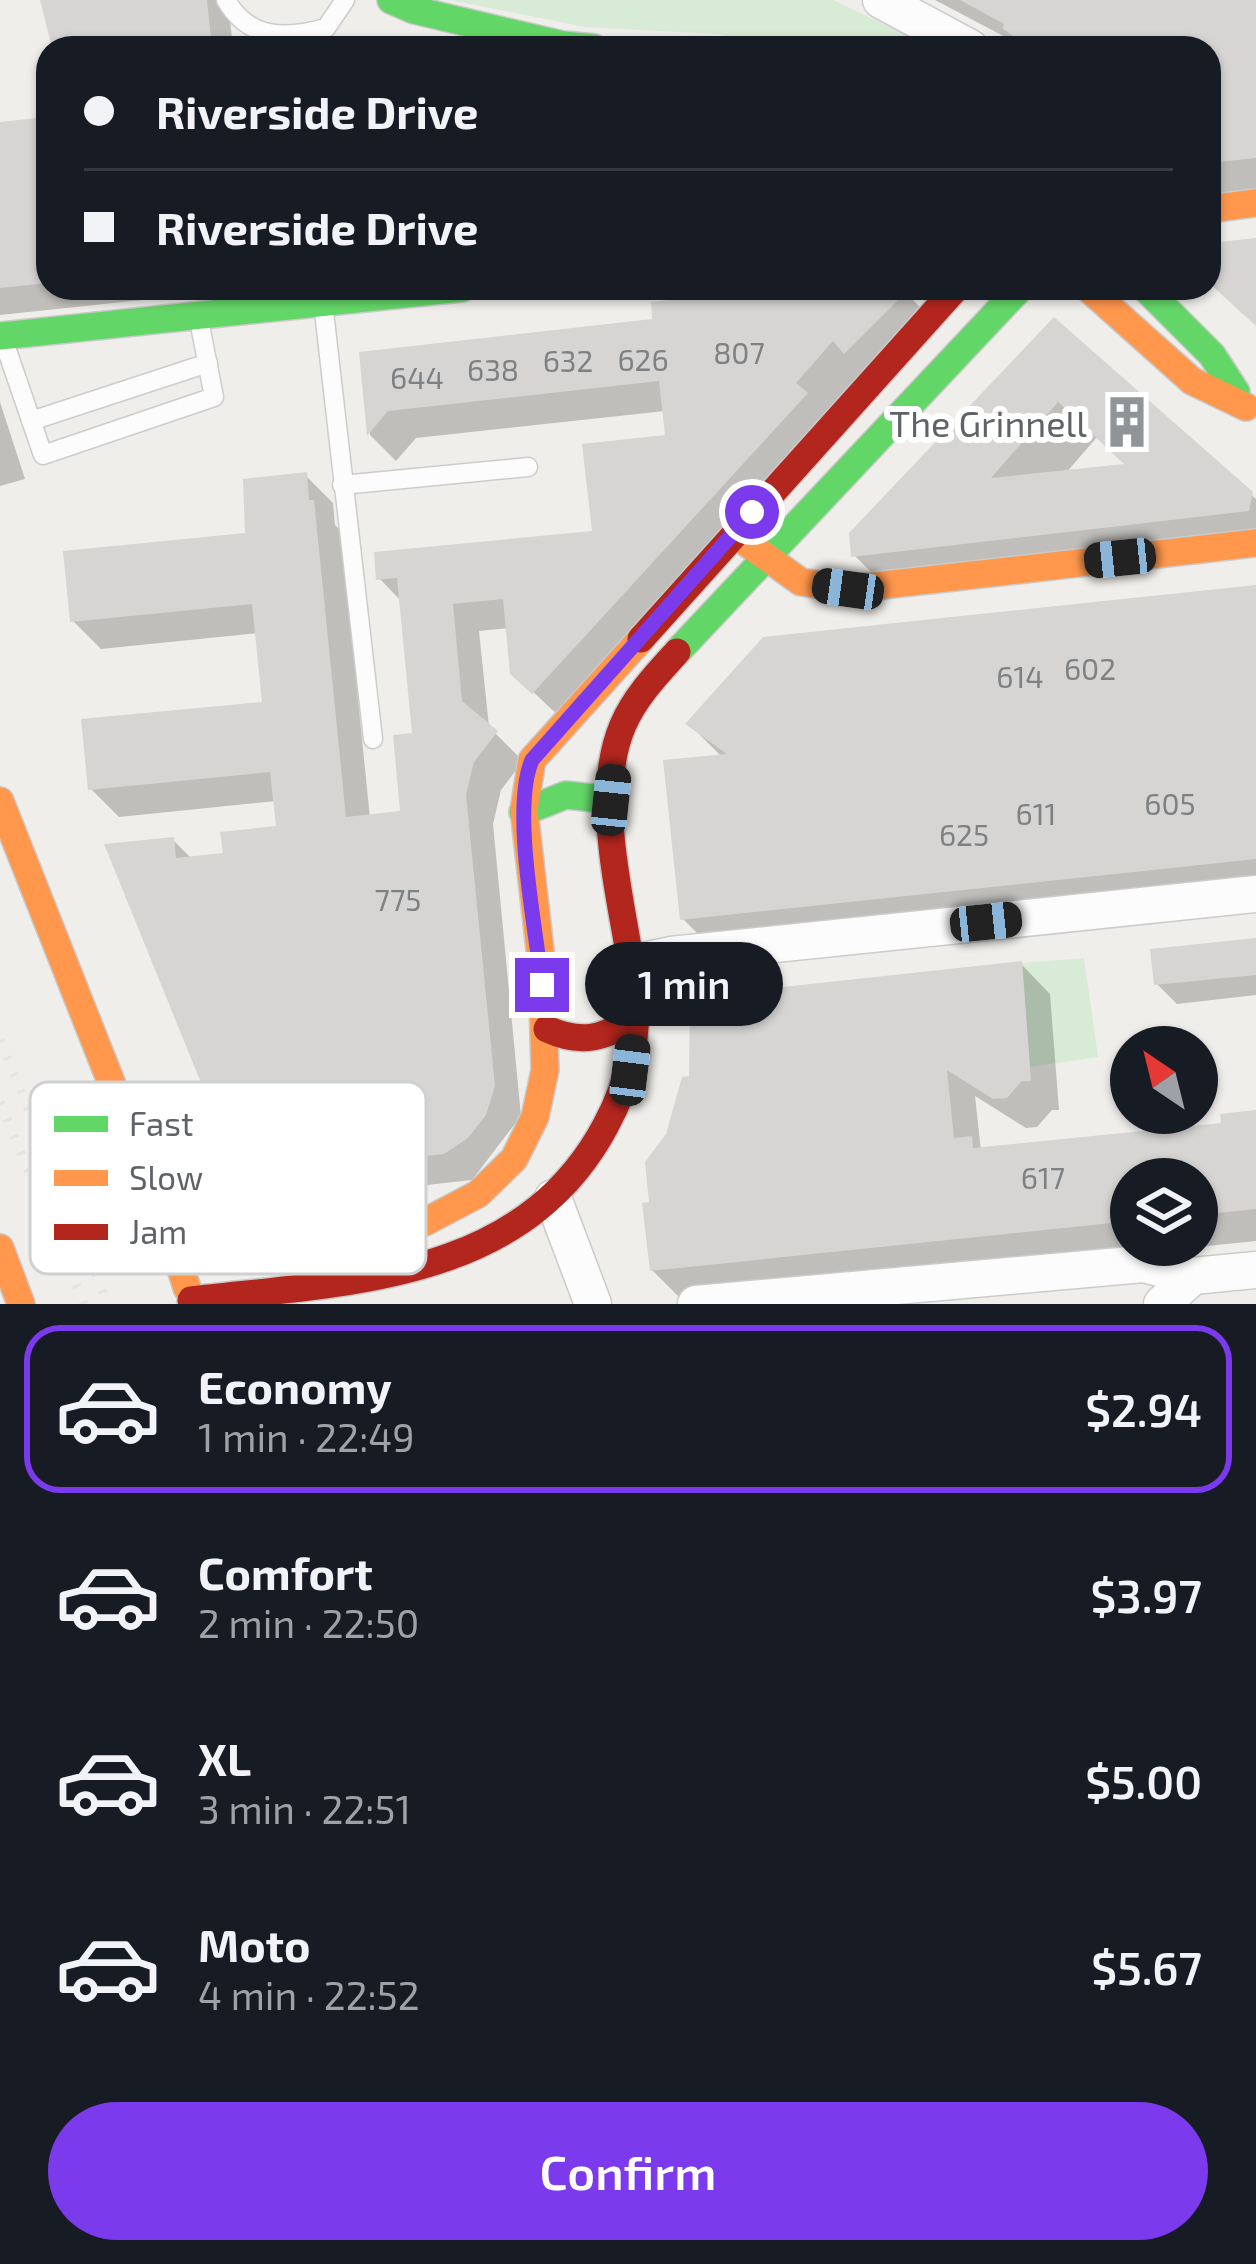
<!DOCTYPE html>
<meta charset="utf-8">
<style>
:root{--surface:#171b24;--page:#242831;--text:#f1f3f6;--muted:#9ea1a6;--line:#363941;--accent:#7c3aed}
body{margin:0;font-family:"Exo 2",sans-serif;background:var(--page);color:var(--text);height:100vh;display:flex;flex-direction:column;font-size:45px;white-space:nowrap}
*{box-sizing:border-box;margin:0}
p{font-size:39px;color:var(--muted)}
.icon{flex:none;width:66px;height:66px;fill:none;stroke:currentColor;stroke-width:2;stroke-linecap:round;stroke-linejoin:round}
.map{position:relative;height:1304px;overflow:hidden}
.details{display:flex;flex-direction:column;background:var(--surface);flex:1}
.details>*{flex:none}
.guide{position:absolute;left:36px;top:36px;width:1185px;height:264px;border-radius:36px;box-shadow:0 3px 9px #0004;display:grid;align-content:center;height:264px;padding:0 48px;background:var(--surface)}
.needle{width:78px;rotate:325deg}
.fabs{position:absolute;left:1110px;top:1026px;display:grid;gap:24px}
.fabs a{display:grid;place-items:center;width:108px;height:108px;border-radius:50%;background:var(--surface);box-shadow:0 3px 9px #0004;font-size:60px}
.end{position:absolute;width:54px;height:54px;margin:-27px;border:15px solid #7c3aed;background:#fff;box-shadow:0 0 0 6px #fff}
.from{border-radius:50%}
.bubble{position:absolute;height:84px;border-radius:42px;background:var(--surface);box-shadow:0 3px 9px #0004;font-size:39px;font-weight:600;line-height:84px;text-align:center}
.car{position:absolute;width:36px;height:72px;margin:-36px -18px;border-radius:15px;box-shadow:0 0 9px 3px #0007;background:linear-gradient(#222 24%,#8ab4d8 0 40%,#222 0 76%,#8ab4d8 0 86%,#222 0)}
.guide b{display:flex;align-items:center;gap:42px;height:114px;font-size:45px}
.guide b+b{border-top:3px solid var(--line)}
.guide i{width:30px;height:30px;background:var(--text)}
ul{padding:21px 0 0;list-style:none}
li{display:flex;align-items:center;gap:36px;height:168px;margin:0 24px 18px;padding:0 24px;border:6px solid transparent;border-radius:36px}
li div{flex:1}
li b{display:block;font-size:45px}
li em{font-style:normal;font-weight:600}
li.current{border-color:var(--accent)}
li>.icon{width:108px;height:108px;stroke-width:1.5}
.cta{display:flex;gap:24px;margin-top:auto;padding:24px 48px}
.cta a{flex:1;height:138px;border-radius:72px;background:var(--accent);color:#fff;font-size:48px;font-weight:600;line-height:138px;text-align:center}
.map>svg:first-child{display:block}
.green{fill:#d8ebd6}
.shadow{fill:#0003;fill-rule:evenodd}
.building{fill:#d6d5d3;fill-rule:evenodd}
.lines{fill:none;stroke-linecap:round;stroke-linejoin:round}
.lane-casing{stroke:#cbcccc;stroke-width:21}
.street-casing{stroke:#cbcccc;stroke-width:39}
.fast-casing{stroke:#cacacb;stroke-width:30}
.slow-casing{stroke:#cacacb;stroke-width:30}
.jam-casing{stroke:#cacacb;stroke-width:30}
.lane{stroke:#fdfcfc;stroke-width:18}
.street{stroke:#fdfcfc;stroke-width:36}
.fast{stroke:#63d668;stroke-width:27}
.slow{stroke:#ff974d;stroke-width:27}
.jam{stroke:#b3261e;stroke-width:27}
.rail{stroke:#e4e4e4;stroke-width:9;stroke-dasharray:3 15;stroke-linecap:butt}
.route{stroke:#7c3aed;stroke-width:15}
.labels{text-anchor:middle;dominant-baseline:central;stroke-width:12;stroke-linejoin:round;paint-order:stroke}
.number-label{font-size:30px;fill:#7e8184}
.poi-label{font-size:36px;fill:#5f6368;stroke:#fff;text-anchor:end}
.key{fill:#fff;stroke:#cfd0d2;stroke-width:3}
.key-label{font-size:33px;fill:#5f6368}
</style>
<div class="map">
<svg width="1256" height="1304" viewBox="0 0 1256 1304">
<rect width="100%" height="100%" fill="#efeeea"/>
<!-- green -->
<g class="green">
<polygon points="450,0 833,0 934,48 800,48 717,34 585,27"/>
<polygon points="1084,958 1098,1057 1030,1067 1022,963"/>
</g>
<!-- shadow -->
<g class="shadow">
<polygon points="43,0 228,0 233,48 54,48"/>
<polygon points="935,0 1256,0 1256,193 1209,199 1209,48 1026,48"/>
<polygon points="48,119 48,288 257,288 0,315 0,125"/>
<polygon points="814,288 901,288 930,317 562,719 513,673 509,628 479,631 489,727 523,761 501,790 493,824 521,1116 472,1180 346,1194 348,1216 307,1212 268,1189 239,1160 180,1029 173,840 192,859 226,856 279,829 276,801 119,817 91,789 265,704 258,633 101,649 73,621 249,536 306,476 333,503 335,525 341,531 370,818 404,814 416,736 402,602 379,578 595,533 668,438 665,411 416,438 396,461 370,435 362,355 656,321"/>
<path d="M1054,321l202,178v53l-364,41 -38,-38zM1097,437l32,29 -63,7z"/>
<polygon points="0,402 25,479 0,486"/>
<polygon points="1256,588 1256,897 718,954 683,919 722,757 689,724"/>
<polygon points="1256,941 1256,995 1177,1004 1157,984"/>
<path d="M1021,964l29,30 9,116h-7l-15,17 -11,1 -51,-32 6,55 244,-25 31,-13v128l-574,59 -30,-30zM1131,1179h66v66h-66z"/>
</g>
<!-- building -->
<g class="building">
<polygon points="40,0 207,0 212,48 52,48"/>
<polygon points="960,0 1256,0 1256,158 1209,163 1209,48 1029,48 1002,28 1004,24"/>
<polygon points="46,117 48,283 0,288 0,122"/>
<polygon points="1256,238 1256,326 1209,283 1209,243"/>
<polygon points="781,288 910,288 844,354 833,341 796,383 808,393 532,694 510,674 503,599 453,604 462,701 498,731 474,762 466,795 495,1086 486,1115 468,1138 444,1154 319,1167 322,1190 286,1188 258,1177 237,1162 212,1110 104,844 174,837 176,858 223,853 220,832 276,826 270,772 88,790 81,719 262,702 252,604 70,622 63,551 245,533 243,479 307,472 309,500 314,500 346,817 400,811 393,735 412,733 397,578 376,580 374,552 592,531 582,444 665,435 659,381 388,411 367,436 359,352 652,319 651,302"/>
<path d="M1054,317l199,175 -4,19 -398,46 -2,-24zM1058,402l66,62 -133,14z"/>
<polygon points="1256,585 1256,859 680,920 663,760 727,754 685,724 763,637"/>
<polygon points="1256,938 1256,975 1154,985 1150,949"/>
<polygon points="1022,961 1031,1081 1022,1081 1007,1098 993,1099 947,1070 954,1138 972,1136 973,1148 1221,1123 1220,1114 1256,1110 1256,1209 1197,1215 1197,1179 1131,1179 1131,1221 650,1271 642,1203 649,1202 645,1162 666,1134 682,1077 689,1076 690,997"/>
</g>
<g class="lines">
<!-- lane casing -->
<g class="lane-casing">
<g id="lane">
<path d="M226,0c23,40 60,39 100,28l19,-28"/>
<polyline points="323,303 373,739"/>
<polyline points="2,336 43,455 214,397 199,320"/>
<polyline points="31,421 208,363"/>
<polyline points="342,485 528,467"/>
</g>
</g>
<!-- street casing -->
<g class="street-casing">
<g id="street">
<polyline points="881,0 970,48"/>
<polyline points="629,964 671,955 1256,894"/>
<polyline points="553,1198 593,1304"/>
<polyline points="696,1304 1143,1264 1193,1276 1256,1270"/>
<polyline points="1162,1304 1193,1276"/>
</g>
</g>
<!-- fast casing -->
<g class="fast-casing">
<g id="fast">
<polyline points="391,0 414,10 563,45 594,48"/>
<polyline points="1145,288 1212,355 1236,392"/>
<polyline points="0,336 462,288"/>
<polyline points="677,652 1020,288"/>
<polyline points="523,812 566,795 611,800"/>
</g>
</g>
<!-- slow casing -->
<g class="slow-casing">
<g id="slow">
<polyline points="1209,209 1256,203"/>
<polyline points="1088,288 1192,381 1246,407"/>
<polyline points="744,541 801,582 848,589 1256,543"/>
<polyline points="0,801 166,1221 187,1288"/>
<polyline points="0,1248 21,1304"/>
<polyline points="180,1260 425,1222 478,1194 514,1159 535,1117 545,1070 542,967 524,810 532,760 641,639"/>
</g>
</g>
<!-- jam casing -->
<g class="jam-casing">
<g id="jam">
<polyline points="641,639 956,288"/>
<path d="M547,1029c35,16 57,9 89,-11"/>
<path d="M191,1300c154,-18 332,-18 415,-175 23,-42 34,-92 28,-140 -10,-78 -43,-186 -11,-260 12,-28 34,-51 54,-73"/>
</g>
</g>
<!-- lane -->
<use href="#lane" class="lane"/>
<!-- street -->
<use href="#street" class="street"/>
<!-- fast -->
<use href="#fast" class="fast"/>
<!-- slow -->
<use href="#slow" class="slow"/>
<!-- jam -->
<use href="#jam" class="jam"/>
<!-- rail -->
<g class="rail">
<polyline points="0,1040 108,1304"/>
<polyline points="0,1102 84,1304"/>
</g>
</g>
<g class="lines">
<!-- route -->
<path class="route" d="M542,985c-6,-56 -31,-176 -10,-225l220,-248"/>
</g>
<!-- icons -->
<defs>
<g id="building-bare" transform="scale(4.14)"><path d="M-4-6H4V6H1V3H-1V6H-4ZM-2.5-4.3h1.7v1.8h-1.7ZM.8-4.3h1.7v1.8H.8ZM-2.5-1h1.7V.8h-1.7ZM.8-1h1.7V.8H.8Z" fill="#919496" stroke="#fff" stroke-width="2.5" paint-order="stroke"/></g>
</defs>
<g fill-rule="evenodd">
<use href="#building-bare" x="1127" y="422"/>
</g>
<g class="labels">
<!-- number labels -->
<g class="number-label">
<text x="739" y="352">807</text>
<text x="643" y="359">626</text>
<text x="568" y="360">632</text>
<text x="493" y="369">638</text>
<text x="417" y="377">644</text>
<text x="1090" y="668">602</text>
<text x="1020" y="676">614</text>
<text x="1170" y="803">605</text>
<text x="1036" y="813">611</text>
<text x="964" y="834">625</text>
<text x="398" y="899">775</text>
<text x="1043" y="1177">617</text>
</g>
<!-- poi labels -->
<g class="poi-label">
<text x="1087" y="422">The Grinnell</text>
</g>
</g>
<!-- legend -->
<rect x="30" y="1082" width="396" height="192" rx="18" class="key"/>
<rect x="54" y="1116" width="54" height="16" fill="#63d668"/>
<rect x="54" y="1170" width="54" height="16" fill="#ff974d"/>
<rect x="54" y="1224" width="54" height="16" fill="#b3261e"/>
<g class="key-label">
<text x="129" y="1136">Fast</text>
<text x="129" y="1190">Slow</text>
<text x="129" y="1244">Jam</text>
</g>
</svg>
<div class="fabs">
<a><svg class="needle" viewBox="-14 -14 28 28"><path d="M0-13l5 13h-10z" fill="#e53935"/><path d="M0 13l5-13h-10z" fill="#9ea1a6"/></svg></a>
<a><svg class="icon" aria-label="layers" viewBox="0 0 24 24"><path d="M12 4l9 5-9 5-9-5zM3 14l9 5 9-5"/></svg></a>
</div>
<i class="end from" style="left:752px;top:512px"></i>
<i class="end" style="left:542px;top:985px"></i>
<div class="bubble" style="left:585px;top:942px;width:198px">1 min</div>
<i class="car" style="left:1120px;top:558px;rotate:264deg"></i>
<i class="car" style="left:848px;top:589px;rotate:278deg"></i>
<i class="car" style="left:611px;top:800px;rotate:6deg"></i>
<i class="car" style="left:986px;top:922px;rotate:84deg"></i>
<i class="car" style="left:630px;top:1070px;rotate:7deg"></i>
<div class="guide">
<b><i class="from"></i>Riverside Drive</b>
<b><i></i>Riverside Drive</b>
</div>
</div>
<section class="details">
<ul>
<li class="current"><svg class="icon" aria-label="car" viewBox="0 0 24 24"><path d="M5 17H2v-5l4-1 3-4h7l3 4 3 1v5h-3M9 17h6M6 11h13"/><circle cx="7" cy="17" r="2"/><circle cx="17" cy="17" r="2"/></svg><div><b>Economy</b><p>1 min · 22:49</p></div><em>$2.94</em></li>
<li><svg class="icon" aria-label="car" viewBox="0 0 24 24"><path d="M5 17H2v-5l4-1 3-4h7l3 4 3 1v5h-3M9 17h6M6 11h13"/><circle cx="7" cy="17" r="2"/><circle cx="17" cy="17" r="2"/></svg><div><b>Comfort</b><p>2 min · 22:50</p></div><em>$3.97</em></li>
<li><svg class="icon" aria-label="car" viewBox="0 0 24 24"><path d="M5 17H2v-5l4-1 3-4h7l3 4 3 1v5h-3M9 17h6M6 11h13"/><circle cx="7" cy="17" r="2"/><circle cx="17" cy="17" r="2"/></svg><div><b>XL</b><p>3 min · 22:51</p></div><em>$5.00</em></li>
<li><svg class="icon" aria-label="car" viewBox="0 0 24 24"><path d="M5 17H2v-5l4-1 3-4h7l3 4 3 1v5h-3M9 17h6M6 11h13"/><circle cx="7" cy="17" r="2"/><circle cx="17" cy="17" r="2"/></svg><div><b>Moto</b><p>4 min · 22:52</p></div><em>$5.67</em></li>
</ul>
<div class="cta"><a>Confirm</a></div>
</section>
